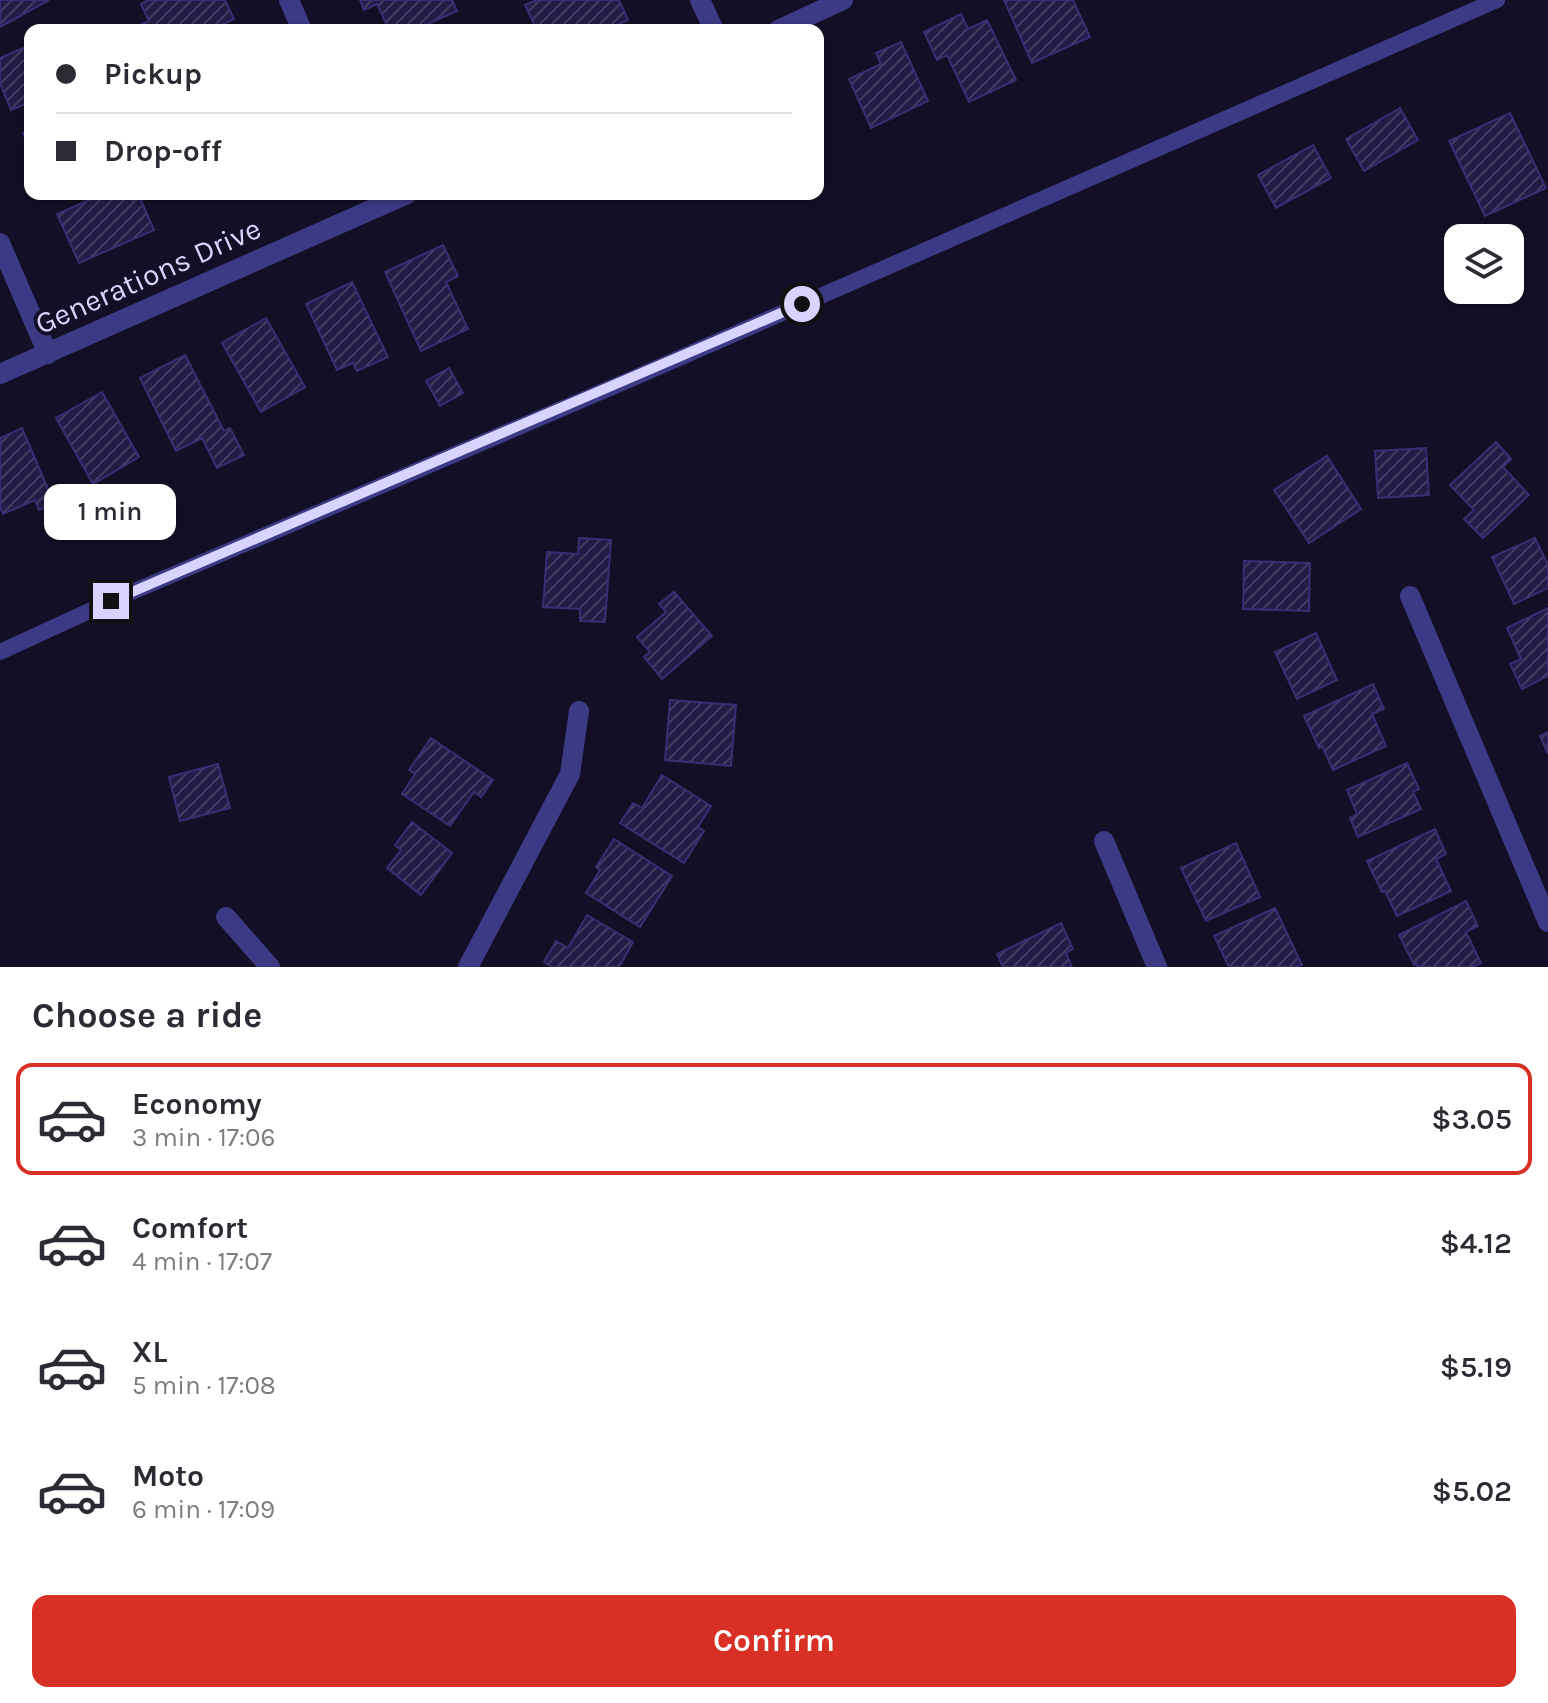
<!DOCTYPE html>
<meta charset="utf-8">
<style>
:root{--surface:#fff;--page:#f7f7f7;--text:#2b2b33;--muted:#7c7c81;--line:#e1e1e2;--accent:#d93025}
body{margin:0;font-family:Karla,sans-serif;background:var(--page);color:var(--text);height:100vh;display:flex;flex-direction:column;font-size:30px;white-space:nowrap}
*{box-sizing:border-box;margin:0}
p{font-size:26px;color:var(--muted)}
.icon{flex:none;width:44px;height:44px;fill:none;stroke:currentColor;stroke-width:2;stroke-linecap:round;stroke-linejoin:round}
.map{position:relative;height:967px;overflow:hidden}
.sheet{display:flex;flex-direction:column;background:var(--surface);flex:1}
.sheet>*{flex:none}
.guide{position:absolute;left:24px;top:24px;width:800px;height:176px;border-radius:16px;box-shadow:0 2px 6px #0004;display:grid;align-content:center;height:176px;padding:0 32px;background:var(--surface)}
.controls{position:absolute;left:1444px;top:224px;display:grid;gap:16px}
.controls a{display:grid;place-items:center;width:80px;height:80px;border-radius:16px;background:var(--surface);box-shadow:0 2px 6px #0004;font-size:40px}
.end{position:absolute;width:36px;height:36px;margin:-18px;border:10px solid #d9d4ff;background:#111;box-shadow:0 0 0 4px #111}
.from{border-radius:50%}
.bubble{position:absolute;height:56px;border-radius:16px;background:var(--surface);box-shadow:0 2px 6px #0004;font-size:26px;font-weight:600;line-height:56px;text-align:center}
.guide b{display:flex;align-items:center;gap:28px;height:76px;font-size:30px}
.guide b+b{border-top:2px solid var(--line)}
.guide i{width:20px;height:20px;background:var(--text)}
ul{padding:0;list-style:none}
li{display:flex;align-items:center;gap:24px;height:112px;margin:0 16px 12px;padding:0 16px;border:4px solid transparent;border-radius:16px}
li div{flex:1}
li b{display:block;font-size:30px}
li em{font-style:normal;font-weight:600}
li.on{border-color:var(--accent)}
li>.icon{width:72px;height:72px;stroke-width:1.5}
h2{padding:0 32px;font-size:36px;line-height:96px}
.action{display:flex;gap:16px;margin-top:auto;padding:16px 32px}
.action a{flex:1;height:92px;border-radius:16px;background:var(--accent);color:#fff;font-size:32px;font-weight:600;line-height:92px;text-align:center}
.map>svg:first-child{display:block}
.building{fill:url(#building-hatch);stroke:#3b2d73;stroke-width:2}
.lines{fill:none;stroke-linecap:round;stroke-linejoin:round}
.lane{stroke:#3d3a85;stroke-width:16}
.street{stroke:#3d3a85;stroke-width:20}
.route{stroke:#d9d4ff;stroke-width:10}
.labels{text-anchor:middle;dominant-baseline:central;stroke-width:8;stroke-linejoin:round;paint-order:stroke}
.street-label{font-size:30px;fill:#d9d4ff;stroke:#130f26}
</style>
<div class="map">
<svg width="1548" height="967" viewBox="0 0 1548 967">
<defs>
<pattern id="building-hatch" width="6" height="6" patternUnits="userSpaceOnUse" patternTransform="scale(2)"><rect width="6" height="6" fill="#241b47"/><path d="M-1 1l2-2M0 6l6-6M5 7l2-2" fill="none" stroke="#433b63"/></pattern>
</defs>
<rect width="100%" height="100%" fill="#130f26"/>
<!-- building -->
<g class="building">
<polygon points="0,0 49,0 0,27"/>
<polygon points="149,0 225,0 234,19 211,30 142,30 140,25 149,21 141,4"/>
<polygon points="360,0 452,0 457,11 414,30 389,30 377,4 364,10"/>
<polygon points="537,0 619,0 628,20 606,30 537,30 525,5"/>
<polygon points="1004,0 1073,0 1090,37 1032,63"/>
<polygon points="961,14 968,29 987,20 1016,80 969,102 947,55 937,60 924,32"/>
<polygon points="901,42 928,101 871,128 849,79 881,64 876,53"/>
<polygon points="30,45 30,102 11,110 0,83 0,58"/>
<polygon points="1400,108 1418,140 1364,171 1346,139"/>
<polygon points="1510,113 1546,188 1485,216 1449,141"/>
<polygon points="30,130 30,149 23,133"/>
<polygon points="1313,145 1331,178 1276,208 1258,175"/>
<polygon points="103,194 129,194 132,201 140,198 154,230 79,263 57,214"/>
<polygon points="443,245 458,276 446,282 468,329 421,351 385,272"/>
<polygon points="352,282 388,357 357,371 353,363 337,370 306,304"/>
<polygon points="266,318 305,387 261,412 222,343"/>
<polygon points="185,355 224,431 230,428 244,455 217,468 202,438 176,451 140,378"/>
<polygon points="449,368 463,393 440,406 426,381"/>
<polygon points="102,392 139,457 93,484 56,418"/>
<polygon points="22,428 54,503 39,510 35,500 3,514 0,507 0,438"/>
<polygon points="1496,442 1511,459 1503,467 1529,495 1483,538 1464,519 1474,510 1450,485"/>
<polygon points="1426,448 1429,495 1378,498 1375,451"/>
<polygon points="1327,456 1361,509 1309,543 1274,490"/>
<polygon points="579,538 611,540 605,622 580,621 580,609 543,607 547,552 578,554"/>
<polygon points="1535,538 1548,565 1548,588 1514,604 1492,557"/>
<polygon points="1244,561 1310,563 1309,611 1243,609"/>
<polygon points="674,592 712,636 662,679 644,657 650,652 637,637 666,612 659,604"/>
<polygon points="1548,608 1548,676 1522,689 1510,664 1521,659 1507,628"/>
<polygon points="1316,633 1337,680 1297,699 1275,652"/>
<polygon points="1373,684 1384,709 1372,714 1386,746 1333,770 1322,746 1319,748 1304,716"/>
<polygon points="670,700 736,705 731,766 665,760"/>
<polygon points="1548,732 1548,754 1540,736"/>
<polygon points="431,738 493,780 481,797 474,792 450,826 402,794 415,774 409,770"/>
<polygon points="1407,763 1419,789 1413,792 1421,809 1358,837 1350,818 1357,814 1347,790"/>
<polygon points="218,764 230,808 180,821 169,777"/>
<polygon points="662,775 711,806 698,827 704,831 684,863 620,823 633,803 642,808"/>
<polygon points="412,822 452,853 421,895 387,868 401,850 395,845"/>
<polygon points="1435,829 1446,854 1436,859 1451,891 1397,916 1385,891 1382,892 1367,861"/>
<polygon points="614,839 672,876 640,927 586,893 600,870 596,867"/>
<polygon points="1236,843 1260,897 1206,921 1181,868"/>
<polygon points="1466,901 1478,926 1466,932 1481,963 1473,967 1418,967 1416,963 1414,965 1399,935"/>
<polygon points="1275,908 1302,965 1297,967 1229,967 1214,936"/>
<polygon points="587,915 633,942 619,967 552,967 544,962 556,941 568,948"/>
<polygon points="1061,923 1073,949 1066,953 1072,967 1003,967 997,954"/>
</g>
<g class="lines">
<!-- lane -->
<polyline class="lane" points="0,652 111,601 629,380 1497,0"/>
<!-- street -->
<g class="street">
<polyline points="289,0 302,30"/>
<polyline points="700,0 714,30"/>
<polyline points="778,30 843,0"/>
<polyline points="0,243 48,354"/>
<polyline points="0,374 407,194"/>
<polyline points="1410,596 1548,922"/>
<polyline points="1104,841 1157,967"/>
<polyline points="226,917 270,967"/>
<polyline points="468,967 570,774 579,711"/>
</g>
</g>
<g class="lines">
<!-- route -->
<polyline class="route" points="111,601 802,304"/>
</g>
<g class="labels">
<!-- street labels -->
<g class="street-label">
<text transform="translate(148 276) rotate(-24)">Generations Drive</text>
</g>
</g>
</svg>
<div class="controls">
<a><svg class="icon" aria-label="layers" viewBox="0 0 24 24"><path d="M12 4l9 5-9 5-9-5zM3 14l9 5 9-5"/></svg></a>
</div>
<i class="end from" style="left:802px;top:304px"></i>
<i class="end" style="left:111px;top:601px"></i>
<div class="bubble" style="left:44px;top:484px;width:132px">1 min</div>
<div class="guide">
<b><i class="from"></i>Pickup</b>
<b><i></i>Drop-off</b>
</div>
</div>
<section class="sheet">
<h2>Choose a ride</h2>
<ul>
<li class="on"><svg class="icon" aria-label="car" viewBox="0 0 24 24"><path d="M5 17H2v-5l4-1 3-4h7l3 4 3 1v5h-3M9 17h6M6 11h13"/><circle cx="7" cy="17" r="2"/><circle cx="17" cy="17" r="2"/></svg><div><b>Economy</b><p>3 min · 17:06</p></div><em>$3.05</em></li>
<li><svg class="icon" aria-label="car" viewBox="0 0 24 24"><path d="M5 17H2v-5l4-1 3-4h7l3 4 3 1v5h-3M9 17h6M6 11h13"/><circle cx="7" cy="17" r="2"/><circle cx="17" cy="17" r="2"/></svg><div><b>Comfort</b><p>4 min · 17:07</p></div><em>$4.12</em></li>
<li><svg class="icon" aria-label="car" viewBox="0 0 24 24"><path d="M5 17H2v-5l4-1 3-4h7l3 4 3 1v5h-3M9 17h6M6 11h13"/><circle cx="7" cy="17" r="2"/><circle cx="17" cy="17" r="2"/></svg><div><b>XL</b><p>5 min · 17:08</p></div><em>$5.19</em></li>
<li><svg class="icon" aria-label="car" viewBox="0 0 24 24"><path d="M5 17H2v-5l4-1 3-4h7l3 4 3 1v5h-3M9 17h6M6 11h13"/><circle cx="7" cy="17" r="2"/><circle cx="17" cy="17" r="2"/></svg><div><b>Moto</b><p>6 min · 17:09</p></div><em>$5.02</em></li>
</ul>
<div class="action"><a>Confirm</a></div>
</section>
